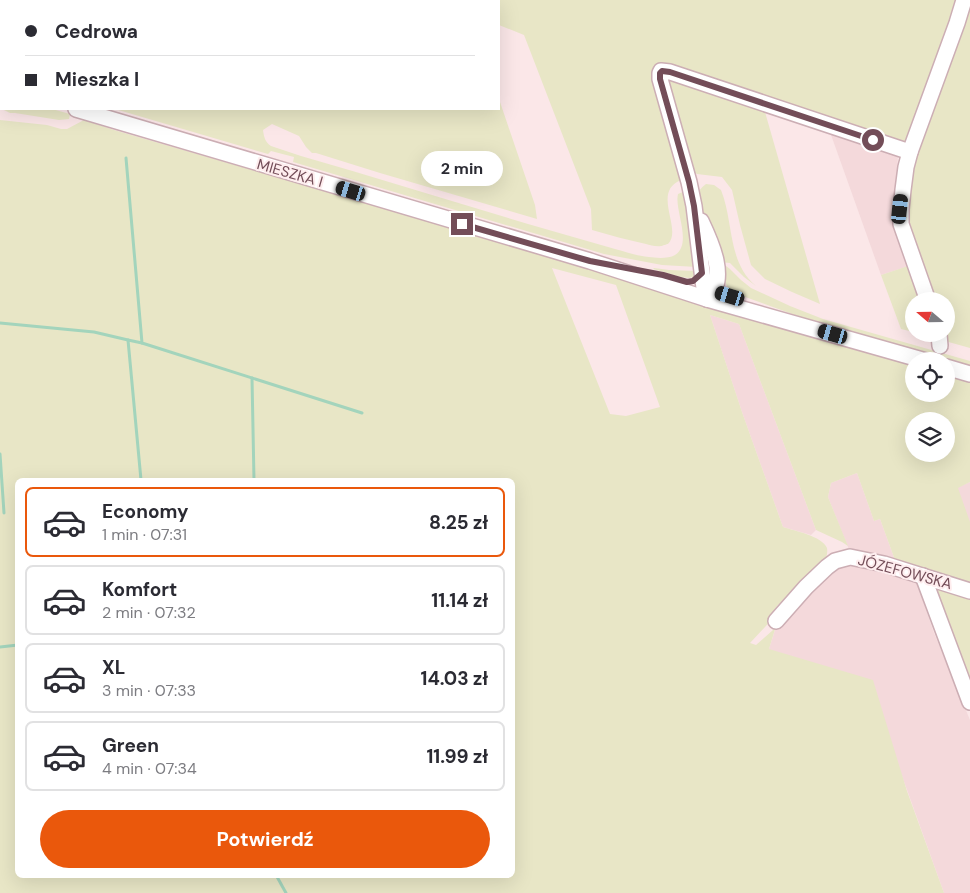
<!DOCTYPE html>
<html lang="pl">
<meta charset="utf-8">
<style>
:root{--surface:#fff;--page:#f2f2f3;--text:#2b2b33;--muted:#7c7c81;--line:#e1e1e2;--accent:#ea580c}
body{margin:0;font-family:"DM Sans",sans-serif;background:var(--page);color:var(--text);height:100vh;display:flex;flex-direction:column;font-size:19px;white-space:nowrap}
*{box-sizing:border-box;margin:0}
p{font-size:16px;color:var(--muted)}
.icon{flex:none;width:28px;height:28px;fill:none;stroke:currentColor;stroke-width:2;stroke-linecap:round;stroke-linejoin:round}
.map{position:relative;flex:1;overflow:hidden}
.drawer{position:absolute;left:15px;top:478px;width:500px;height:400px;display:flex;flex-direction:column;background:var(--surface);border-radius:8px;box-shadow:0 5px 20px #0002}
.drawer>*{flex:none}
.guide{position:absolute;left:0px;top:0px;width:500px;height:110px;box-shadow:0 5px 20px #0002;display:grid;align-content:center;height:110px;padding:0 25px;background:var(--surface)}
.needle{width:32px;rotate:290deg}
.fabs{position:absolute;left:905px;top:292px;display:grid;gap:10px}
.fabs a{display:grid;place-items:center;width:50px;height:50px;border-radius:50%;background:var(--surface);box-shadow:0 5px 20px #0002;font-size:25px}
.end{position:absolute;width:22px;height:22px;margin:-11px;border:6px solid #734d58;background:#fff;box-shadow:0 0 0 2px #fff}
.from{border-radius:50%}
.bubble{position:absolute;height:35px;border-radius:18px;background:var(--surface);box-shadow:0 5px 20px #0002;font-size:16px;font-weight:700;line-height:35px;text-align:center}
.car{position:absolute;width:15px;height:30px;margin:-15px -8px;border-radius:6px;box-shadow:0 0 4px 1px #0007;background:linear-gradient(#222 24%,#8ab4d8 0 40%,#222 0 76%,#8ab4d8 0 86%,#222 0)}
.guide b{display:flex;align-items:center;gap:18px;height:48px;font-size:19px}
.guide b+b{border-top:1px solid var(--line)}
.guide i{width:12px;height:12px;background:var(--text)}
ul{padding:9px 0 0;list-style:none}
li{display:flex;align-items:center;gap:15px;height:70px;margin:0 10px 8px;padding:0 15px;border:2px solid var(--line);border-radius:8px}
li div{flex:1}
li b{display:block;font-size:19px}
li em{font-style:normal;font-weight:700}
li.current{border-color:var(--accent)}
li>.icon{width:45px;height:45px;stroke-width:1.5}
.primary-button{display:flex;gap:10px;margin-top:auto;padding:10px 25px}
.primary-button a{flex:1;height:58px;border-radius:30px;background:var(--accent);color:#fff;font-size:20px;font-weight:700;line-height:58px;text-align:center}
.map>svg:first-child{display:block}
.residential{fill:#f4d9db}
.green{fill:#e8e6c6;fill-rule:evenodd}
.lines{fill:none;stroke-linecap:round;stroke-linejoin:round}
.stream{stroke:#a3d4bc;stroke-width:3}
.minor-casing{stroke:#ccaeb4;stroke-width:18}
.minor{stroke:#fff;stroke-width:15}
.route{stroke:#734d58;stroke-width:6}
.labels{text-anchor:middle;dominant-baseline:central;stroke-width:4;stroke-linejoin:round;paint-order:stroke}
.street-label{font-size:15px;fill:#734d58;stroke:#feedee}
</style>
<div class="map">
<svg width="970" height="893" viewBox="0 0 970 893">
<rect width="100%" height="100%" fill="#fbe7e8"/>
<!-- residential -->
<g class="residential">
<polygon points="830,132 898,155 894,226 909,266 881,275"/>
<polygon points="710,315 739,324 816,530 811,535 783,527 742,412"/>
<polygon points="857,473 874,521 880,519 896,563 916,580 934,633 970,720 970,893 944,893 897,762 769,649 776,627 850,552 828,497 831,483"/>
<polygon points="970,482 970,526 956,488"/>
</g>
<!-- green -->
<g class="green">
<path d="M0,0h970v348l-25,-7 1,-7v-33h-15l-26,-81 7,-61 -147,-47 55,192 -28,-12 -27,-13 -14,-14 -11,-40 -8,-35 -10,-13 -25,-3 -6,-3 -31,-103 21,112c-30,12 2,49 -13,64 -1,0 -6,2 -7,2 -5,1 -11,-1 -15,-2 -19,-4 -36,-9 -54,-14l-1,-21 -67,-174 -25,-10v-24h-498v74l-1,-1z"/>
<path d="M499,99l36,106 2,14 -157,-46 -64,-20h-4l-6,-6 -7,-11 -27,-12 -9,6c1,7 2,12 8,16l30,10c76,22 151,45 227,68 29,8 58,17 87,25 11,3 22,7 34,8 7,1 19,2 26,-2 18,-12 -1,-45 3,-61l7,-3 12,76 -35,-2 -58,-11 -311,-92 1,-5 -23,-6 -3,3 -153,-45h384z"/>
<polygon points="2,109 52,109 70,114 69,119 59,120 15,113 10,113"/>
<path d="M0,120l47,5 14,4h6l17,-9 30,10 434,125 300,90 66,22v27h32v-18l24,7v99l-12,6 12,34v66l-74,-25 -16,-44 -6,2 -17,-48 -26,10 -3,14 20,49 -6,-4 -26,-12 -77,-206 -29,-9 32,97 41,115c12,4 39,9 44,21 1,5 -1,11 -3,16l-36,36c-6,1 -10,4 -13,9l3,4 -28,30 6,2 17,-15 4,-7 -8,26 104,31 34,111 37,102h-944zM552,268l64,17 44,122 -34,9 -16,-2zM914,421h32v33h-32zM18,480h494v395h-494z"/>
<path d="M706,184l8,1 7,5c13,32 6,72 35,96l-12,-9 -14,-14 -10,-1c-4,-13 -23,-58 -21,-69 0,-4 4,-6 7,-9z"/>
<path d="M726,266l4,3 11,11 10,8 39,18 33,13 147,42v6l-145,-41 -88,-32c-12,-5 -13,-15 -17,-27z"/>
<polygon points="908,266 924,301 914,301 914,332 901,329 881,275"/>
<polygon points="654,268 669,270 697,271 693,277 689,278 681,277 653,269"/>
<polygon points="934,583 970,594 970,691"/>
</g>
<g class="lines">
<!-- stream -->
<g class="stream">
<polyline points="36,0 38,1"/>
<polyline points="126,158 142,343 362,413"/>
<polyline points="0,323 94,332 128,340"/>
<polyline points="252,378 254,480"/>
<polyline points="0,454 4,513"/>
<polyline points="141,480 128,340 142,343"/>
<polyline points="0,647 18,645"/>
<polyline points="276,875 286,893"/>
</g>
<!-- minor casing -->
<g class="minor-casing">
<g id="minor">
<polyline points="0,86 1,87"/>
<polyline points="76,109 590,261 707,299 926,361"/>
<path d="M701,221c10,21 28,59 6,78"/>
<polyline points="707,299 704,288 694,206 689,182 660,79 660,73 661,71 670,72 910,152"/>
<polyline points="928,301 901,224 901,209 903,190 906,167 910,152 957,23 964,0"/>
<polyline points="939,334 940,346"/>
<polyline points="946,367 970,374"/>
<polyline points="923,576 970,702"/>
<polyline points="776,621 806,587 827,567 835,561 850,557 884,564 970,591"/>
</g>
</g>
<!-- minor -->
<use href="#minor" class="minor"/>
</g>
<g class="lines">
<!-- route -->
<polyline class="route" points="462,224 590,261 663,275 687,282 693,281 702,273 694,206 689,182 660,79 660,73 662,71 670,72 873,140"/>
</g>
<g class="labels">
<!-- street labels -->
<g class="street-label">
<text transform="translate(290 173) rotate(16)">MIESZKA I</text>
<text transform="translate(905 572) rotate(15)">JÓZEFOWSKA</text>
</g>
</g>
</svg>
<div class="fabs">
<a><svg class="needle" viewBox="-14 -14 28 28"><path d="M0-13l5 13h-10z" fill="#e53935"/><path d="M0 13l5-13h-10z" fill="#7c7c81"/></svg></a>
<a><svg class="icon" aria-label="locate" viewBox="0 0 24 24"><circle cx="12" cy="12" r="6"/><path d="M12 2v4M12 18v4M2 12h4M18 12h4"/></svg></a>
<a><svg class="icon" aria-label="layers" viewBox="0 0 24 24"><path d="M12 4l9 5-9 5-9-5zM3 14l9 5 9-5"/></svg></a>
</div>
<i class="end from" style="left:873px;top:140px"></i>
<i class="end" style="left:462px;top:224px"></i>
<div class="bubble" style="left:421px;top:151px;width:82px">2 min</div>
<i class="car" style="left:351px;top:191px;rotate:287deg"></i>
<i class="car" style="left:900px;top:209px;rotate:6deg"></i>
<i class="car" style="left:730px;top:296px;rotate:287deg"></i>
<i class="car" style="left:833px;top:334px;rotate:286deg"></i>
<div class="guide">
<b><i class="from"></i>Cedrowa</b>
<b><i></i>Mieszka I</b>
</div>
<section class="drawer">
<ul>
<li class="current"><svg class="icon" aria-label="car" viewBox="0 0 24 24"><path d="M5 17H2v-5l4-1 3-4h7l3 4 3 1v5h-3M9 17h6M6 11h13"/><circle cx="7" cy="17" r="2"/><circle cx="17" cy="17" r="2"/></svg><div><b>Economy</b><p>1 min · 07:31</p></div><em>8.25 zł</em></li>
<li><svg class="icon" aria-label="car" viewBox="0 0 24 24"><path d="M5 17H2v-5l4-1 3-4h7l3 4 3 1v5h-3M9 17h6M6 11h13"/><circle cx="7" cy="17" r="2"/><circle cx="17" cy="17" r="2"/></svg><div><b>Komfort</b><p>2 min · 07:32</p></div><em>11.14 zł</em></li>
<li><svg class="icon" aria-label="car" viewBox="0 0 24 24"><path d="M5 17H2v-5l4-1 3-4h7l3 4 3 1v5h-3M9 17h6M6 11h13"/><circle cx="7" cy="17" r="2"/><circle cx="17" cy="17" r="2"/></svg><div><b>XL</b><p>3 min · 07:33</p></div><em>14.03 zł</em></li>
<li><svg class="icon" aria-label="car" viewBox="0 0 24 24"><path d="M5 17H2v-5l4-1 3-4h7l3 4 3 1v5h-3M9 17h6M6 11h13"/><circle cx="7" cy="17" r="2"/><circle cx="17" cy="17" r="2"/></svg><div><b>Green</b><p>4 min · 07:34</p></div><em>11.99 zł</em></li>
</ul>
<div class="primary-button"><a>Potwierdź</a></div>
</section>
</div>
